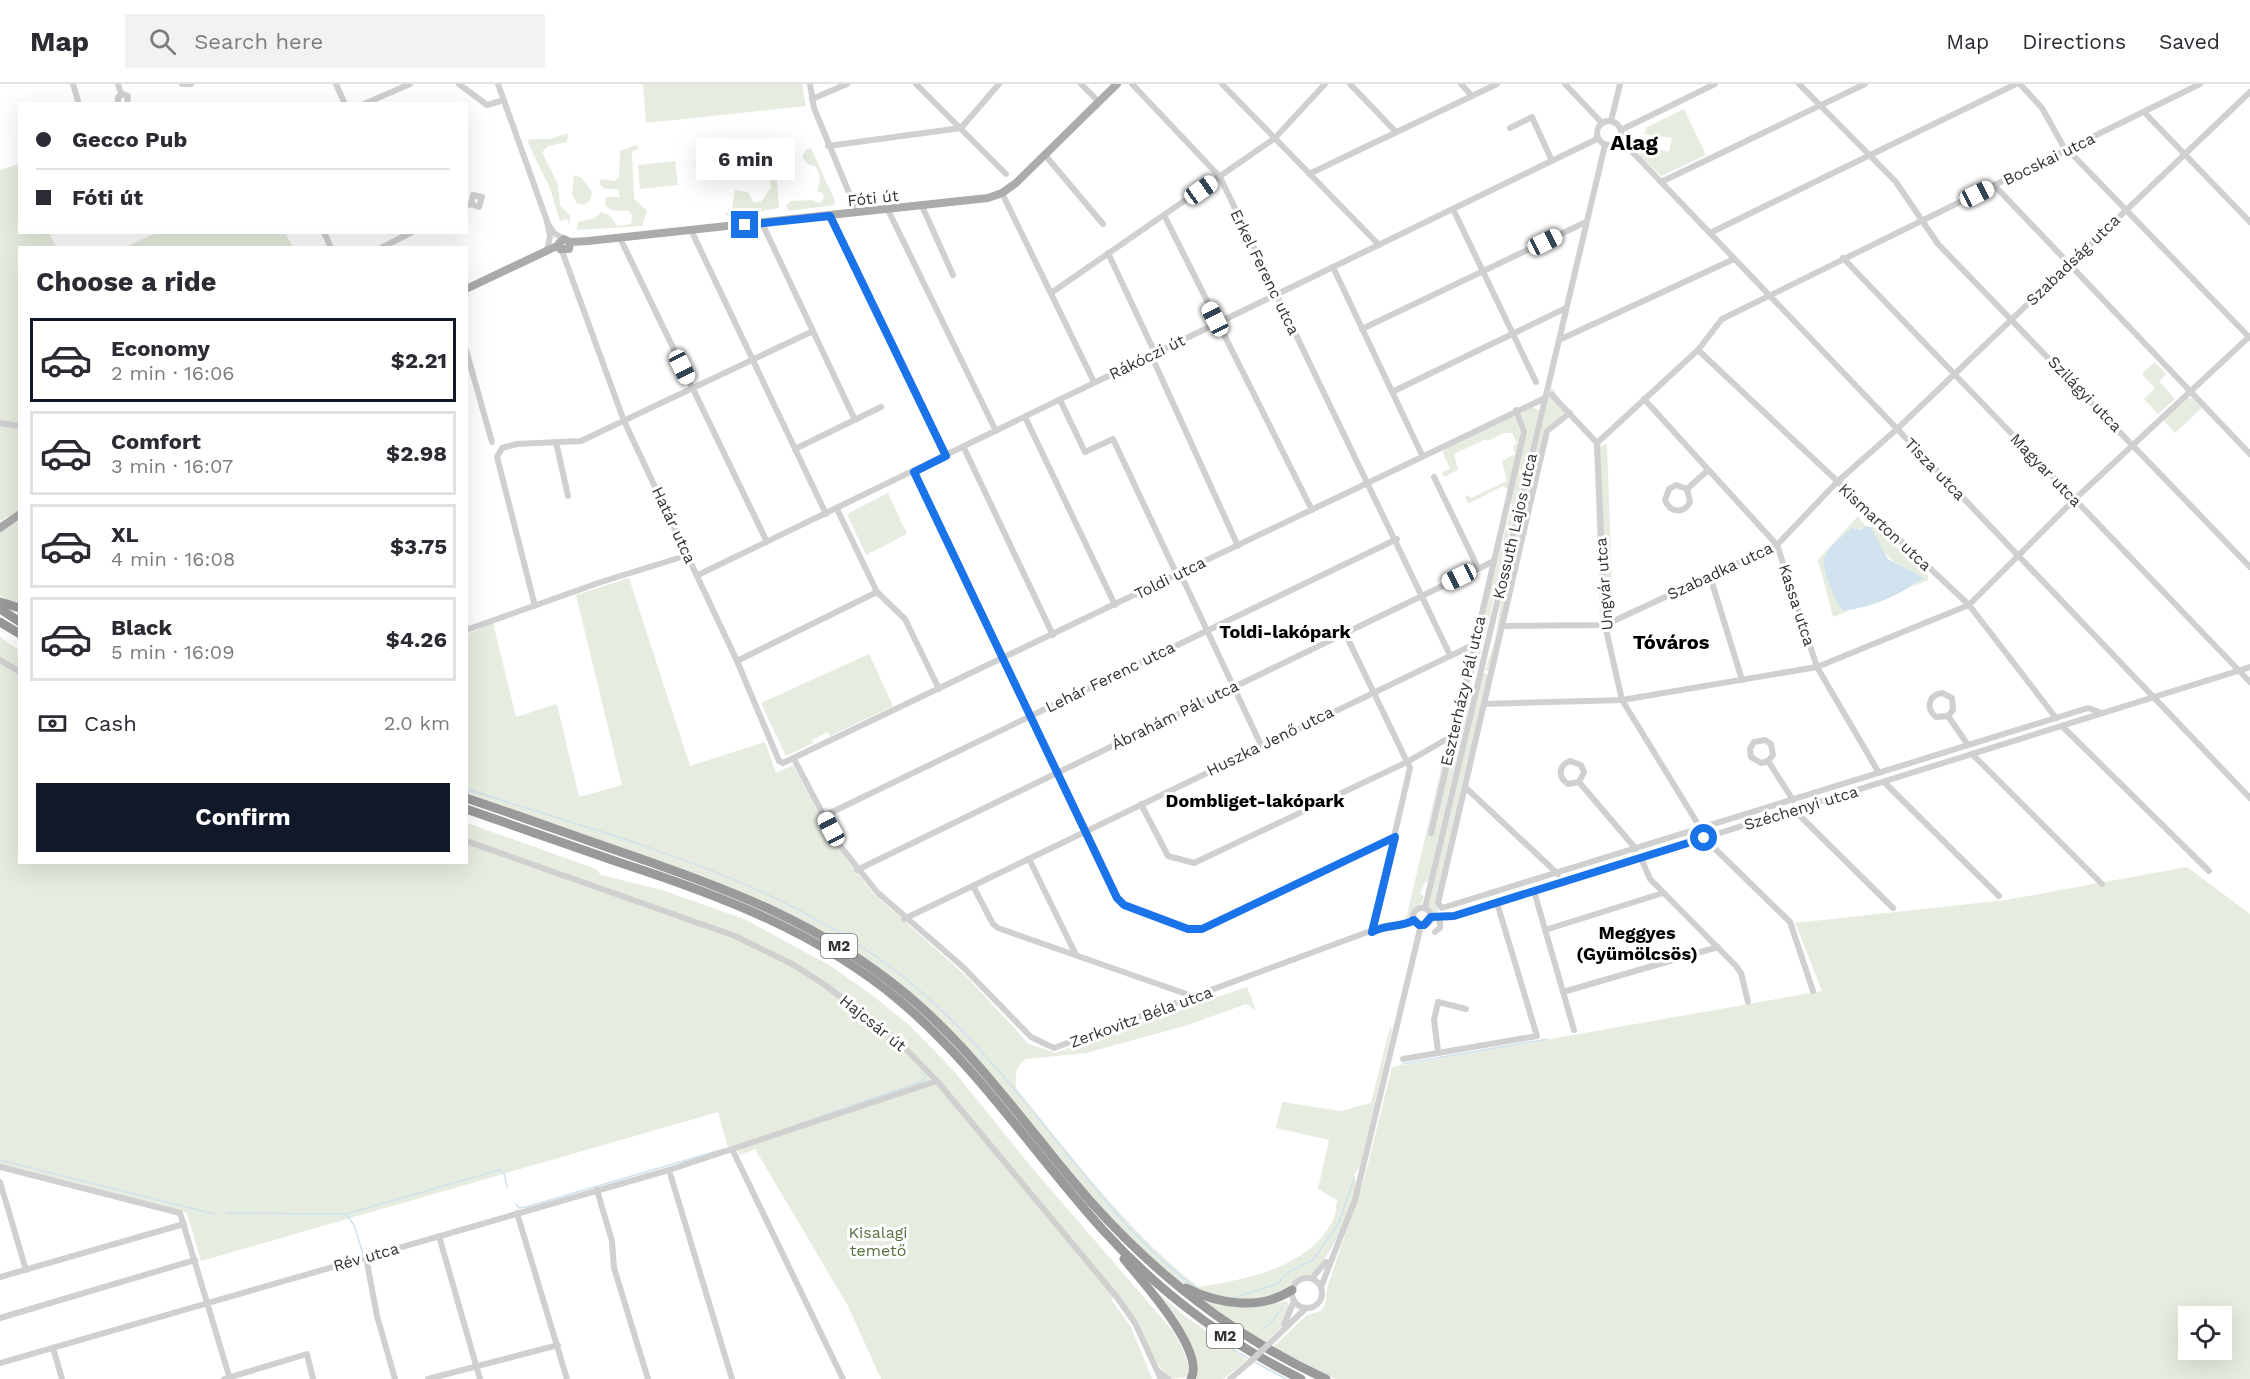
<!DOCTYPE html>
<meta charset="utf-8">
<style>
:root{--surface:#fff;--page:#f2f2f3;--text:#2b2b33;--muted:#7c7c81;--line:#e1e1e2;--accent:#111827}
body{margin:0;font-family:"Work Sans",sans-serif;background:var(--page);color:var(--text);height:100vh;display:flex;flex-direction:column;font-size:22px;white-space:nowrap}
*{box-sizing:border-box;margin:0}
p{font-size:20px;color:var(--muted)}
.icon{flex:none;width:33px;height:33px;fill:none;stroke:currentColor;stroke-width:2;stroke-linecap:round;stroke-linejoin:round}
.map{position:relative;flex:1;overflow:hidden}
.details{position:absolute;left:18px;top:162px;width:450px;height:618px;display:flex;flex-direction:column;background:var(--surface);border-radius:0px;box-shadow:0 6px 24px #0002}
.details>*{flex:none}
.banner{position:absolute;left:18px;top:18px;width:450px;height:132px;border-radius:0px;box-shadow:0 6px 24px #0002;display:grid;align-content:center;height:132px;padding:0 18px;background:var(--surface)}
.fabs{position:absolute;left:2178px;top:1222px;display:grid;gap:12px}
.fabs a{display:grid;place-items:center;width:54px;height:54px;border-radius:0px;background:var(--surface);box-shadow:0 6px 24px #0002;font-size:30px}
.end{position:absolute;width:27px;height:27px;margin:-14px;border:8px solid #1a73e8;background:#fff;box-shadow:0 0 0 3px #fff}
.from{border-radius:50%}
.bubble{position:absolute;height:42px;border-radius:0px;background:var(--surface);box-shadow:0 6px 24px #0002;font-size:20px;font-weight:700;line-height:42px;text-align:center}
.car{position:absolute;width:18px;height:36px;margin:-18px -9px;border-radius:8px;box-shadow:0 0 4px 2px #0007;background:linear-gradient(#fff 24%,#345 0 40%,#fff 0 76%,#345 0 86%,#fff 0)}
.banner b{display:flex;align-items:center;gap:21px;height:57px;font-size:22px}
.banner b+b{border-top:2px solid var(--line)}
.banner i{width:15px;height:15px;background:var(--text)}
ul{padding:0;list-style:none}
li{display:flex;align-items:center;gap:18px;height:84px;margin:0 12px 9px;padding:0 6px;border:3px solid var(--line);border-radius:0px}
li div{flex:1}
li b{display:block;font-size:22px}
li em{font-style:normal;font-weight:700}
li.selected{border-color:var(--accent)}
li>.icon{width:54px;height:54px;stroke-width:1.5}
h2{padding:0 18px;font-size:27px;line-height:72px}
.pay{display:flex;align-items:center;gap:15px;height:66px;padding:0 18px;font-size:22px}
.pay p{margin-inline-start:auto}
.button{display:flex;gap:12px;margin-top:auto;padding:12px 18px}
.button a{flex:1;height:69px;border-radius:0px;background:var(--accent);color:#fff;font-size:24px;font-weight:700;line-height:69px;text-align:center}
header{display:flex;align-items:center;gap:36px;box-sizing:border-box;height:84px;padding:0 30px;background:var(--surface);border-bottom:2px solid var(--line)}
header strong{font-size:28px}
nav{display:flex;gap:33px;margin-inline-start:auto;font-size:21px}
.search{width:420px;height:54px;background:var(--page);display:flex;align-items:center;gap:15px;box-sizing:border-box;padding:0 21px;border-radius:0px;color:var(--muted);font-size:22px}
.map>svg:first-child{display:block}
.green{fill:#e6ecdf;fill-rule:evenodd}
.water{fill:#cfe2ee}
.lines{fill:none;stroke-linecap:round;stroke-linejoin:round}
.stream{stroke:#cfe2ee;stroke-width:1.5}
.minor{stroke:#d0d0d0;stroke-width:6}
.major{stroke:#ababab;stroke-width:8}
.highway{stroke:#9a9a9a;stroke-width:9}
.minor-bridge{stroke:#d0d0d0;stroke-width:6}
.route{stroke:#1a73e8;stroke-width:8}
.labels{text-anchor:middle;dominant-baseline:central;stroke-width:6;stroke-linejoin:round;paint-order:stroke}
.shield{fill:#fff;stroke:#707070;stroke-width:1.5}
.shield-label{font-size:15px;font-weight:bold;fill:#333}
.street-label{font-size:16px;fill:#333;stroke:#fff}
.park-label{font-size:16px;fill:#56703f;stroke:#fff}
.neighbourhood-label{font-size:18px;font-weight:bold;fill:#000;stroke:#fff}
.quarter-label{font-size:20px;font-weight:bold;fill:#000;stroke:#fff}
.district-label{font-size:22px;font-weight:bold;fill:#000;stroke:#fff}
</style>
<header>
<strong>Map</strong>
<div class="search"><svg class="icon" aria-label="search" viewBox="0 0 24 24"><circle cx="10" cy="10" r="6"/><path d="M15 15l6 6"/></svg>Search here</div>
<nav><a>Map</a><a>Directions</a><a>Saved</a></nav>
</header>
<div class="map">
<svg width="2250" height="1295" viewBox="0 0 2250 1295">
<rect width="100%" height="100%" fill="#fff"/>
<!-- green -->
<g class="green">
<polygon points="643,0 802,0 806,22 646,39"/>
<polygon points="1684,25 1706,71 1661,92 1640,71 1642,61 1669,68 1672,54 1644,50 1647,43"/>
<polygon points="568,49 567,58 549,62 542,68 558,100 560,121 570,131 569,141 567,135 560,137 550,104 528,59 529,55 550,55"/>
<polygon points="636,61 639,64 632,68 634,115 647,127 642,142 577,146 578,138 595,134 601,128 610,132 617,142 631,140 632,131 629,127 611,126 605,121 606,113 620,113 618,105 605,105 599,100 601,95 615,97 619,94 620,67"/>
<path d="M811,64l24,53 -1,4 -45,6 -3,-5 5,-5 21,-1 8,3 4,-5 -1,-5 -6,-2c4,-10 4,-15 -2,-25l-8,-2 -5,-7 3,-7z"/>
<polygon points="675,77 678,101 640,105 638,81"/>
<polygon points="19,80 20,148 49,149 56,163 20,164 19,426 0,437 0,86"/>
<polygon points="767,83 776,85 779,124 735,132 724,131 732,125 735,106 748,108 754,119 762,117 771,103 770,95 762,92"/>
<polygon points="574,91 582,94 592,108 590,116 584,121 577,119 572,111"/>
<polygon points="156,149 285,149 293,163 125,163"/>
<polygon points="2155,278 2166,290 2159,297 2175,315 2158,330 2144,315 2155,304 2142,290"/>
<polygon points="1551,304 1554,306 1565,329 1545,348 1490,587 1485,586 1495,556 1504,496"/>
<polygon points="2186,314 2192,314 2202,324 2175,349 2163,336"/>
<polygon points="1533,323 1539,327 1477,584 1471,582 1512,420 1510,419 1525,353 1521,329"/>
<polygon points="1513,332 1516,334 1521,351 1508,405 1503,402 1468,420 1465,413 1469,411 1471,414 1507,397 1502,377 1515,370 1513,362 1517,359 1512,349 1504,349 1487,357 1486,355 1454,370 1458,386 1444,393 1442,388 1450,385 1443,369 1444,366"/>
<polygon points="1607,360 1613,531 1600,534 1594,364"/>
<polygon points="888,409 907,450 866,471 847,430"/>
<polygon points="1858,432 1865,442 1861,446 1852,444 1843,526 1851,526 1833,533 1818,476"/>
<polygon points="19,436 19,518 7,516 0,511 0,449"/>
<path d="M1873,442l55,50v4l-15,7 10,-9c-29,-16 -40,-19 -53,-51z"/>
<path d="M629,494l61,188 75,-24 11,31 17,-8 42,79 38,49 94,84 62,67 26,9 192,-66 9,23 -10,-6 -58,21 -102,28 -60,6c-11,8 -11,16 -10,29 57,70 111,143 182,199 46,-7 110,-19 134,-65 4,-6 4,-15 5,-22l-19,-11 11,-49 -53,-12 6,-26 59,9 30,-8 19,-76 2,3 -32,136 -6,9c9,22 -26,83 -41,99l-15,3 -15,16 -38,8 -51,-11 -30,-19 -69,-70 -35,-44 -105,-120 -127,-102 -203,-86 -158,-56v-159l26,-11 23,94 41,-13 22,93 43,-12 -46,-190z"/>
<polygon points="0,553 19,566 19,585 0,573"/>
<polygon points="869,570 893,622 830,652 828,648 812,656 813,659 786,672 761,619"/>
<path d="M0,579l19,12 1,187h446l1,-39 129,46 5,6 61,15 82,29 85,46 43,30 37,30 44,45 80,99 140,162c8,16 17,27 15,46l-17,2 -19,-22 -14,-35 -21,-27 -6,4 20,28 21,52h-271l-33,-73 -93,-157 -15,6 -5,-10 -7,2 -10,-35 -517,149 -14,-48 -187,-48z"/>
<path d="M1470,585l5,2 -10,29 3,1v10l-40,171h-3l-5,12 4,2c-7,27 -17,29 -44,28l26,-5 41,-175 5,1z"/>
<polygon points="1483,589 1489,591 1437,821 1439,834 1430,837 1427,828"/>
<path d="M2187,783l63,47v465h-915l-62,-32 34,-32 13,-4 5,-6 2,-17 38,-112 27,-109 430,-76 -27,-68 211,-23zM2188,1233h34v33h-34z"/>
<polygon points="1146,1199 1186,1233 1247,1276 1223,1295 1197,1295 1196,1278"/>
<path d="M1196,1214c31,12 58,10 91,3l3,8 -9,18 -16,16z"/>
</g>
<!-- water -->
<path class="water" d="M1865,442l5,1 18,32 36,19c-21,15 -56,32 -81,32 -8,-8 -23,-43 -18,-54 4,-10 19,-20 27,-28l9,2z"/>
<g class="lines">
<!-- stream -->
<g class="stream">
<path d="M466,705c164,53 344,96 472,218 51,48 94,104 138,158 36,44 74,91 121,123"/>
<polyline points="1402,980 1547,955"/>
<polyline points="794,1042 923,997 925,993 921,988"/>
<polyline points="0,1076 214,1130"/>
<polyline points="516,1120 519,1124 526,1123 724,1065"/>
<polyline points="227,1129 346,1130 499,1086 504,1089 507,1103"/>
<polyline points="346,1130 354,1141 363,1170"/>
<polyline points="1233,1214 1277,1200 1290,1187 1313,1176 1339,1139 1354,1095"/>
<polyline points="1262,1245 1271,1239 1282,1224"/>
<polyline points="1232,1265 1251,1276"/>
<polyline points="1255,1278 1286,1295"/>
</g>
<!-- minor -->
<g class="minor">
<polyline points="73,0 79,20"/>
<polyline points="118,0 121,10"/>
<polyline points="182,0 191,0"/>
<polyline points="336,0 345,20"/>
<polyline points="459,0 487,21 504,16"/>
<polyline points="498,0 547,137 550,153 547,166"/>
<polyline points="810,0 814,24 852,116 854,129"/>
<polyline points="916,0 1006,90"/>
<polyline points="1081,0 1099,18"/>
<polyline points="1132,0 1220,93 1450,571"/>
<polyline points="1222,0 1379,161"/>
<polyline points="1350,0 1396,48"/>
<polyline points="1461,0 1472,12"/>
<polyline points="1565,0 1602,39"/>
<polyline points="1799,0 1896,98 1938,160 2250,483"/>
<polyline points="2020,0 2042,24 2066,67"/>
<polyline points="812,15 847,0"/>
<polyline points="118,20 118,13 123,10 128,12 127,20"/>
<polyline points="364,20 410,0"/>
<polyline points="2144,28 2250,138"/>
<circle cx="1609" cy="49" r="12"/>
<polyline points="1611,37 1620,0"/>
<polyline points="1510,44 1532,33 1552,77"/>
<polyline points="1621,46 1715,0"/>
<polyline points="1620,55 2250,714"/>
<polyline points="828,62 961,44 999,0"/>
<polyline points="2068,66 2250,254"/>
<polyline points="1045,71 1103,140"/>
<polyline points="1309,90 1497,0"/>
<polyline points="1661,98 1865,0"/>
<polyline points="1994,101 2250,370"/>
<polyline points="1002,109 1094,298"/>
<polyline points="466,122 471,120 479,123 482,113 473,111 471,120"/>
<polyline points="922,122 953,191"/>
<polyline points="1453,125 1536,298"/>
<polyline points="888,126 996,347"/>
<polyline points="1164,131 1312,426"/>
<polyline points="830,132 946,372"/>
<polyline points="547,138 554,149 564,155"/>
<polyline points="762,139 855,336"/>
<polyline points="691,146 826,430"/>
<polyline points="324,148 331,164"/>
<polyline points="1710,149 2016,0"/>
<polyline points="620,154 767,458"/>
<polyline points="381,164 412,148"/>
<polyline points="562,167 624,337 737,577 779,677 783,679 1545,314"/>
<polyline points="1108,169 1155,269"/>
<polyline points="1843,174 2250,598"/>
<polyline points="1333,183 1422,371"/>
<polyline points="1051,209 1275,54 1325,0"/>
<polyline points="1362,245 1586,138"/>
<polyline points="1559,256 1734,175"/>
<polyline points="466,266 492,358"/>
<polyline points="1698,266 1969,521 2056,634"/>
<polyline points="1151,271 1238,462"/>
<polyline points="1392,308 1566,224"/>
<polyline points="1552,311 1597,359 1605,541 1622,616 1701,745 1704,754 1790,838 1813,907"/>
<polyline points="1644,315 1777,461 1817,583 1879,689"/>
<polyline points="1060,316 1085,368 1113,355 1177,491"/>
<polyline points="1570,329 1547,347 1438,819 1442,824 2088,624 2102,629"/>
<polyline points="1025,333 1115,521"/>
<polyline points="0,339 20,342"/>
<polyline points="556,358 568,412"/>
<polyline points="1597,359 1698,266 1722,235 2200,0"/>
<polyline points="964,364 1053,551"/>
<polyline points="795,365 881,323"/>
<polyline points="914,388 1117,814 1124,821 1188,845 1202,845 1395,753"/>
<polyline points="1434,393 1478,484"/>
<path d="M1687,405l3,13c-6,12 -20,11 -25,-2l4,-11 7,-4 11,4 21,-19"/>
<polyline points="837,425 877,508 905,535 939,605"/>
<polyline points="1180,489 1261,661"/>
<polyline points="698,491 1597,55"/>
<polyline points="1710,492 1742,596"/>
<polyline points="535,522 497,373 502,364 517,360 581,357 813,247"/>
<polyline points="1502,542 1605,541 1777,461 1837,398 1897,345 2250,8"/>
<polyline points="466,546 601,498 688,471"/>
<polyline points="1345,549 1410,684 1372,848"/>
<polyline points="0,576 20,588"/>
<polyline points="737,577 877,508"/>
<polyline points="1484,620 1622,616 1817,583 1969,521 2075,415 2250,252"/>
<path d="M1948,632l-12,1c-11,-9 -7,-22 6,-24l10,5 1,12 -5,6 20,29"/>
<polyline points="2062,642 2209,787"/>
<polyline points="1972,670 2102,800"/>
<polyline points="794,675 838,759 877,808 963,883 1031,953 1054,964 1384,842 1405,841 1414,836"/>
<polyline points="1768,677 1761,679 1751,673 1750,665 1754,658 1765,656 1771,660 1773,671 1768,677 1793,716"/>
<path d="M1579,698l-11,2c-11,-7 -9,-19 2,-23l11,4 3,7 -5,10 57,67"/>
<polyline points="1884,698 1999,812"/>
<polyline points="1465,703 1558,790"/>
<polyline points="1141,720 1168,772 1194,779 1407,678 1452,652"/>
<polyline points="1794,726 1893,824"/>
<polyline points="824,732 1397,455"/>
<polyline points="1431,749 1524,348 1516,326"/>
<polyline points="466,757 735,852 794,881 825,901 898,957 937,997 1116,1212 1135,1239 1161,1295"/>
<polyline points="1641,774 1650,795 1736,882 1741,889 1748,918"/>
<polyline points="1029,775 1076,871"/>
<polyline points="857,786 1494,477"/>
<polyline points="973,802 993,840 998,844 1195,913"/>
<polyline points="1534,807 1574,946"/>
<polyline points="1425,824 1605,61"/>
<circle cx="1422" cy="833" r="9"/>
<polyline points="1431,833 1454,832 2250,583"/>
<polyline points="904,835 1475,560"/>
<polyline points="1545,846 1663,809"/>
<polyline points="1435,848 1440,844 1440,834"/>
<polyline points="1563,908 1718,863"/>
<polyline points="1438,967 1434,936 1438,918 1466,925"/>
<polyline points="1403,975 1537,952 1497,819"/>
<polyline points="733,1067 843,1295"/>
<polyline points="0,1083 180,1129 230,1295"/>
<polyline points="669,1086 732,1295"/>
<polyline points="0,1098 26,1186"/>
<polyline points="597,1106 612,1157 614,1184 648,1295"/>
<polyline points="517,1129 567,1295"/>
<polyline points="439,1152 480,1295"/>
<polyline points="366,1173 377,1232 395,1295"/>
<polyline points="0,1193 184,1140"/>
<circle cx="1307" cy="1209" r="15"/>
<polyline points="1312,1194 1326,1178"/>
<polyline points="1321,1203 1355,1116 1421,841"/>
<polyline points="0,1234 195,1176"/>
<polyline points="1284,1241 1294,1217"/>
<polyline points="1272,1257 1306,1224"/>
<polyline points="53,1264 62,1295"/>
<polyline points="0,1279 669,1086 937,997"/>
<polyline points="1157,1286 1168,1295"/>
<polyline points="224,1295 307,1270 313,1295"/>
<polyline points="428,1295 558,1261"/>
<polyline points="1230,1295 1250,1278"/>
</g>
<!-- major -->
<g class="major">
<polyline points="570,158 569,165 560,165 559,159 564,155 570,158 588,157 988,114 1002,109 1016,99 1117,0"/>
<polyline points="466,205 559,161"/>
<polyline points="0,444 20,430"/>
</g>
<!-- highway -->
<g class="highway">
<polyline points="0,518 20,524"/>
<polyline points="0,525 20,538"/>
<polyline points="0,538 20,550"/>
<path d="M466,714c54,18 108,38 161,56 104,36 193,69 279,140 71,59 124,138 184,207 67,75 144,136 236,178"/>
<path d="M466,725c51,18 102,36 152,53 101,33 200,70 282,139 78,66 135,154 203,229 56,62 123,112 198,149"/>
<path d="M1124,1175c18,22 82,92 67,120"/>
<path d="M1186,1204c32,16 74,23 106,2"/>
</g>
<!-- minor-bridge -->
<polyline class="minor-bridge" points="1250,1278 1272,1257"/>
</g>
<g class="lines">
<!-- route -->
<path class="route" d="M745,141l85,-9 116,240 -32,16 203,426 7,7 64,24h14l193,-92 -23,95c14,-8 29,-4 42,-12l5,5h5l7,-8 23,-1 250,-78"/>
</g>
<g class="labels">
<!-- shield labels -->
<g class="shield">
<rect x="821" y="850" width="36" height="24" rx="4.5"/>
<rect x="1207" y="1240" width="36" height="24" rx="4.5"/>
</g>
<g class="shield-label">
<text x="839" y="862">M2</text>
<text x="1225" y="1252">M2</text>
</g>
<!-- street labels -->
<g class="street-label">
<text transform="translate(2049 75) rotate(-26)">Bocskai utca</text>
<text transform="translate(873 114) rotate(-6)">Fóti út</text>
<text transform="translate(2073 176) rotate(-44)">Szabadság utca</text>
<text transform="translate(1265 188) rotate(64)">Erkel Ferenc utca</text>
<text transform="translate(1147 273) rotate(-26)">Rákóczi út</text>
<text transform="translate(2085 310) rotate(46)">Szilágyi utca</text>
<text transform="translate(1935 385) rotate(46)">Tisza utca</text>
<text transform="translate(2046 386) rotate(46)">Magyar utca</text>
<text transform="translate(674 441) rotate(65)">Határ utca</text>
<text transform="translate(1515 442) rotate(-77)">Kossuth Lajos utca</text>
<text transform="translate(1885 443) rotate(43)">Kismarton utca</text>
<text transform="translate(1720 487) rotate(-25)">Szabadka utca</text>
<text transform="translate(1170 494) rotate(-26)">Toldi utca</text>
<text transform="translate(1604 500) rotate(-94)">Ungvár utca</text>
<text transform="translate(1797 521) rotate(72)">Kassa utca</text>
<text transform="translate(1110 593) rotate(-26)">Lehár Ferenc utca</text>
<text transform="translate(1463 607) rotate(-77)">Eszterházy Pál utca</text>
<text transform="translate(1175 631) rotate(-26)">Ábrahám Pál utca</text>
<text transform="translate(1270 657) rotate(-26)">Huszka Jenő utca</text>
<text transform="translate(1801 724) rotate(-17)">Széchenyi utca</text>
<text transform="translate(1141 933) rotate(-20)">Zerkovitz Béla utca</text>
<text transform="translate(873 939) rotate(39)">Hajcsár út</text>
<text transform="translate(366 1173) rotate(-16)">Rév utca</text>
</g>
<!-- park labels -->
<g class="park-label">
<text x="878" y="1148">Kisalagi<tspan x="878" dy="18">temető</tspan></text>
</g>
<!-- neighbourhood labels -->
<g class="neighbourhood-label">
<text x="1285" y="547">Toldi-lakópark</text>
<text x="1255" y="716">Dombliget-lakópark</text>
<text x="1637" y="848">Meggyes<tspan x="1637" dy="21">(Gyümölcsös)</tspan></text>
</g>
<!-- quarter labels -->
<g class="quarter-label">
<text x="1671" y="558">Tóváros</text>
</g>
<!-- district labels -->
<g class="district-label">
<text x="1634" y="58">Alag</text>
</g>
</g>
</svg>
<div class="fabs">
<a><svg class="icon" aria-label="locate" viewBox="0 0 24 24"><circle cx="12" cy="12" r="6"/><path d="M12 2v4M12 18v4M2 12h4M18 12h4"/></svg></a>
</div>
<i class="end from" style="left:1704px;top:754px"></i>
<i class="end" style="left:745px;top:141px"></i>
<div class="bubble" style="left:696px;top:54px;width:99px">6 min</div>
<i class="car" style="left:1201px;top:106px;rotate:55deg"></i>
<i class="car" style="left:1977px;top:110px;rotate:64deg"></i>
<i class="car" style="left:1545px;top:158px;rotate:64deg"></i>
<i class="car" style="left:1215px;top:235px;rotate:333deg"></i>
<i class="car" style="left:682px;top:283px;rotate:154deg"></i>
<i class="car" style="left:1459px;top:493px;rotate:244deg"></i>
<i class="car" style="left:831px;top:745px;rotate:332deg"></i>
<div class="banner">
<b><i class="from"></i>Gecco Pub</b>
<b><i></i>Fóti út</b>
</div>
<section class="details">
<h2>Choose a ride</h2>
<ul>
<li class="selected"><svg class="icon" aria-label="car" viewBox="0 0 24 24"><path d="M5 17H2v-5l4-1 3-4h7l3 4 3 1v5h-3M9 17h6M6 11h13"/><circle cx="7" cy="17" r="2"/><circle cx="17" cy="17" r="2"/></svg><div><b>Economy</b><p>2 min · 16:06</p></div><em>$2.21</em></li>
<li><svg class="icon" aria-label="car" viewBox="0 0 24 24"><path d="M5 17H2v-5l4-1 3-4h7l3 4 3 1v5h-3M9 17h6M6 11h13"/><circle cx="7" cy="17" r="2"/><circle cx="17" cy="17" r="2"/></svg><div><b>Comfort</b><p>3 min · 16:07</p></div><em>$2.98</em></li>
<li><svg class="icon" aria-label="car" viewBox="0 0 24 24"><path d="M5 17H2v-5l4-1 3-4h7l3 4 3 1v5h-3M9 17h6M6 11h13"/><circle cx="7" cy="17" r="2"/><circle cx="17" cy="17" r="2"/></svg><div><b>XL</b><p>4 min · 16:08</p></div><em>$3.75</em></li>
<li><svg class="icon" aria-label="car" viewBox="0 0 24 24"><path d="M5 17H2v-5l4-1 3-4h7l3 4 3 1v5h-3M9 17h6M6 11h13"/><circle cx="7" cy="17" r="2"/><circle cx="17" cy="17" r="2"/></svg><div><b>Black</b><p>5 min · 16:09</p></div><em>$4.26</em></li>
</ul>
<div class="pay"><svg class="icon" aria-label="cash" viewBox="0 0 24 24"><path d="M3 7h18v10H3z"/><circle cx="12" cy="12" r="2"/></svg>Cash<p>2.0 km</p></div>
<div class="button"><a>Confirm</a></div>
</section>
</div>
